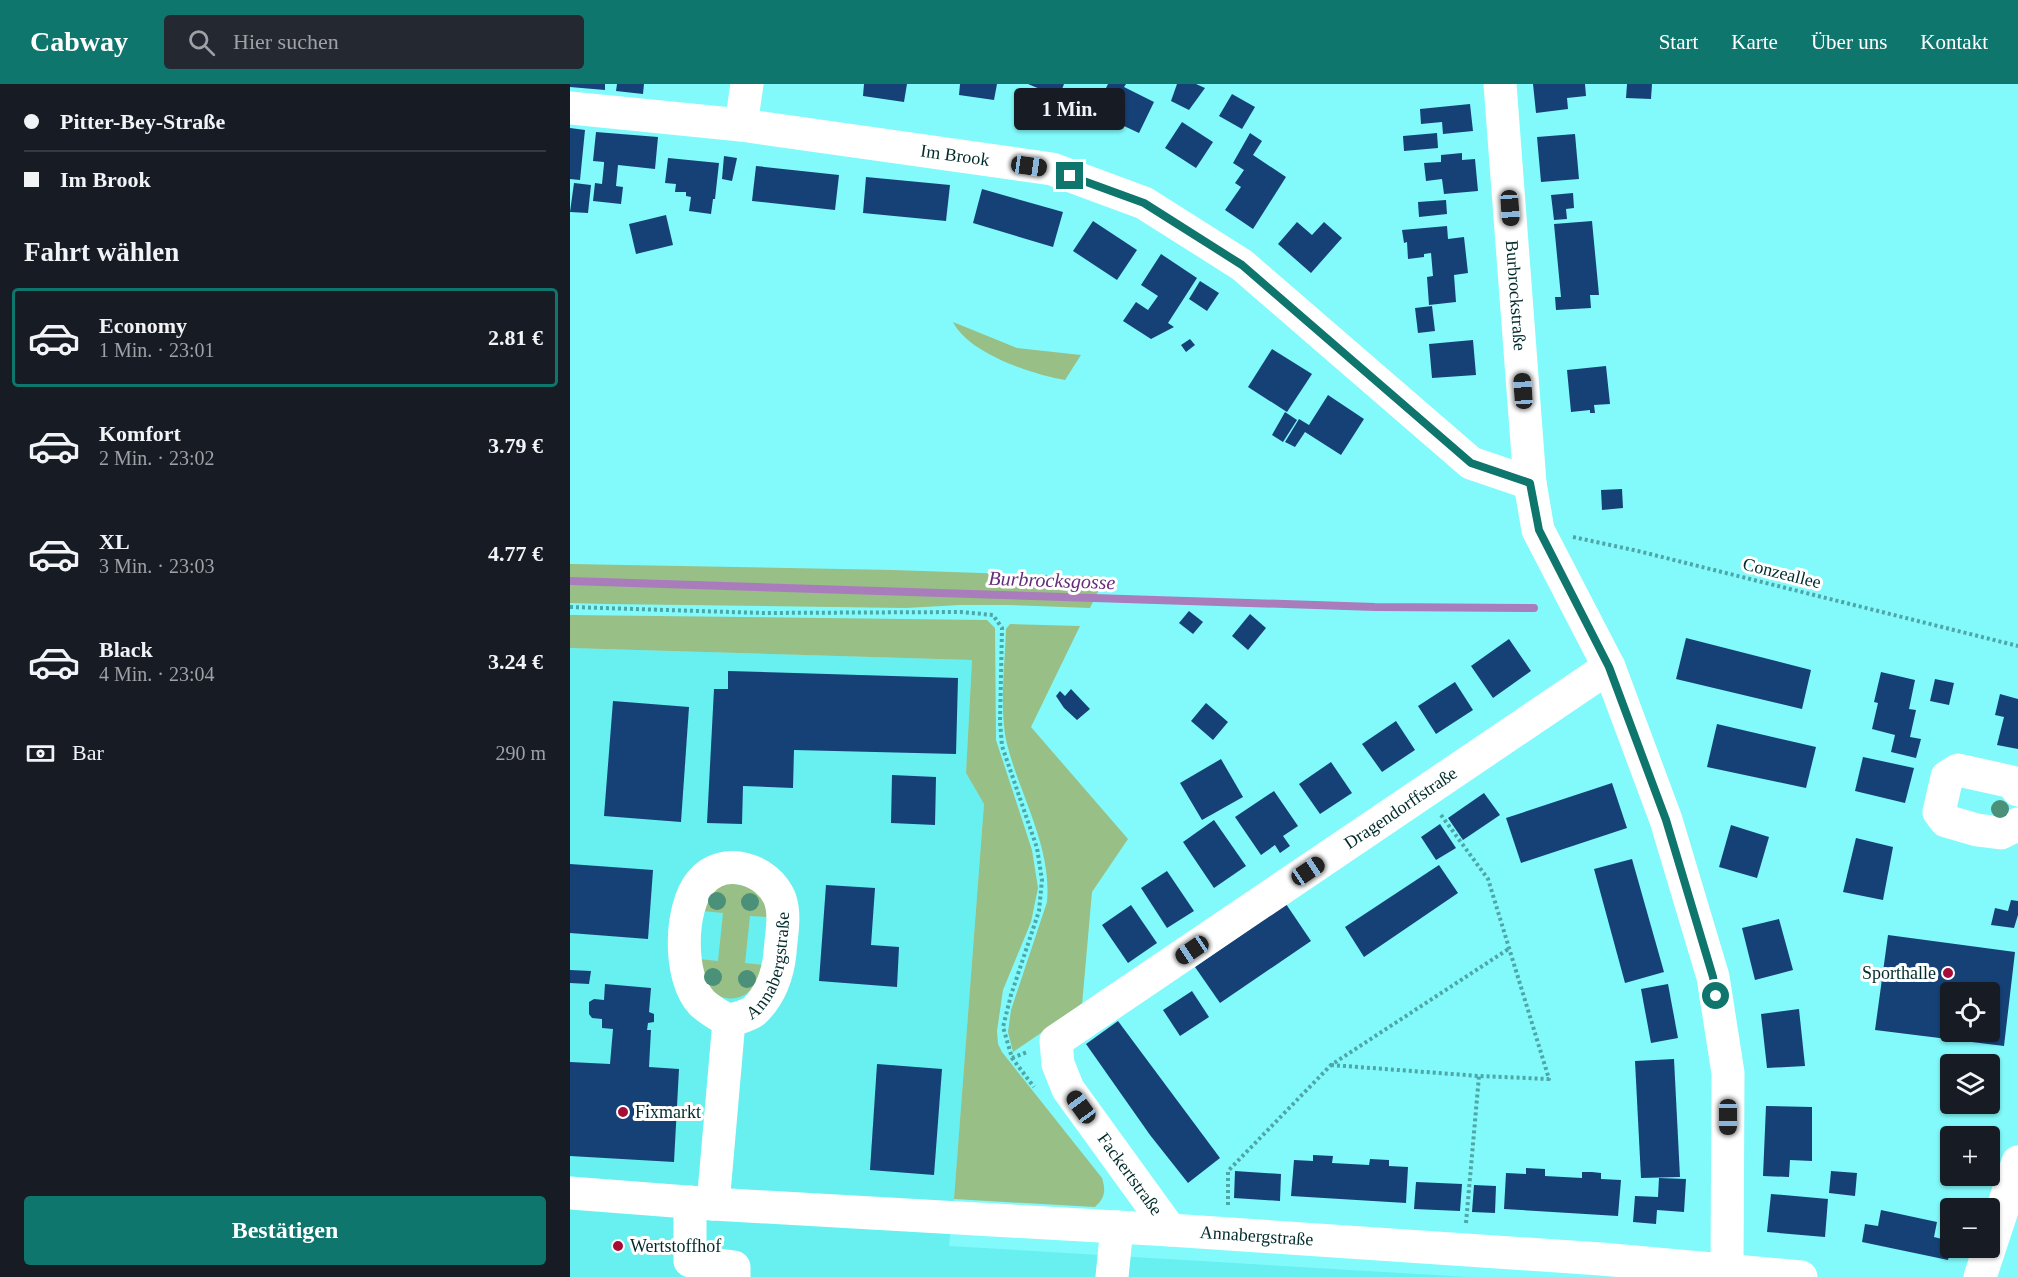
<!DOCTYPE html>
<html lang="de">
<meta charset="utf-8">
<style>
:root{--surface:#171b24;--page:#242831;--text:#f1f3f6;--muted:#9ea1a6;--line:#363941;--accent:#0f766e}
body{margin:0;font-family:Georgia,serif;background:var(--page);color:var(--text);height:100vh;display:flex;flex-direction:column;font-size:22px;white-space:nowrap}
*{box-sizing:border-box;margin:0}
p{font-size:20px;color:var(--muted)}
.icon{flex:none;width:33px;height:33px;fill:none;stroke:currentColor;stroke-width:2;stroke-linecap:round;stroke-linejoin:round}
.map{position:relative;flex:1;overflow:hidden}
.side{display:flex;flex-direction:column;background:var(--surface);width:570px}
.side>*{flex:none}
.hud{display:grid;align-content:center;height:132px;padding:0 24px;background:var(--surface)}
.controls{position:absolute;left:1370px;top:898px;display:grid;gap:12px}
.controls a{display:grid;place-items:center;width:60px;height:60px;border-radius:6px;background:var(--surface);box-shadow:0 2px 4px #0004;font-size:30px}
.end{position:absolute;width:27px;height:27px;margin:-14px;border:8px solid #0f766e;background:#fff;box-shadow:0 0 0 3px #fff}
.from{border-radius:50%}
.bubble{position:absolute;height:42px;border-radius:6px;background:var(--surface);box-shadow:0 2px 4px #0004;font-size:20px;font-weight:600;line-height:42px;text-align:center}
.car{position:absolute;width:18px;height:36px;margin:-18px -9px;border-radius:8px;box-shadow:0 0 4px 2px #0007;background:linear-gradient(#222 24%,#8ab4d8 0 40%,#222 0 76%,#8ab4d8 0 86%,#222 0)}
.hud b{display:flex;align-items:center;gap:21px;height:57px;font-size:22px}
.hud b+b{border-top:2px solid var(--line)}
.hud i{width:15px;height:15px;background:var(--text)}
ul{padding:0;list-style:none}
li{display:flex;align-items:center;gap:18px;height:99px;margin:0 12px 9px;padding:0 12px;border:3px solid transparent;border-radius:6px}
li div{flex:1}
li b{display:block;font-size:22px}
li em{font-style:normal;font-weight:600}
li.current{border-color:var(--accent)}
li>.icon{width:54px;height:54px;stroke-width:1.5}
h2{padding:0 24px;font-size:27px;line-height:72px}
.pay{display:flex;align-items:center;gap:15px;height:66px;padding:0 24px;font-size:22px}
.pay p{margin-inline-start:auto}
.button{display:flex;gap:12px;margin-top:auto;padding:12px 24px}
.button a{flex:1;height:69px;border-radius:6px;background:var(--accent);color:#fff;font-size:24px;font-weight:600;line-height:69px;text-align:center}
header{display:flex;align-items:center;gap:36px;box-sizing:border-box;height:84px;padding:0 30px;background:var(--accent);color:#fff}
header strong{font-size:28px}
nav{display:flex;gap:33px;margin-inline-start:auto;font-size:21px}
.search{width:420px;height:54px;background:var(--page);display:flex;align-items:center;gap:15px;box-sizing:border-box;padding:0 21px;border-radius:6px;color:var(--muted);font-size:22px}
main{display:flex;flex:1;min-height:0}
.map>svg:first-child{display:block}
.built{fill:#68eff0}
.green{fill:#98bf86}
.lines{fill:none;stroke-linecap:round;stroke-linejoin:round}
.stream{stroke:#a97dbb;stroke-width:8}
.building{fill:#164177;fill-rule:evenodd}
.path{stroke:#4ea6a7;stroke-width:4;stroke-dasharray:3 3;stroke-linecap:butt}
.minor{stroke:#fff;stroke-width:33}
.tree{fill:#4b9078}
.route{stroke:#0f766e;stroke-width:8}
.poi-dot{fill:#a60c36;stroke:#fff;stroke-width:2}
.labels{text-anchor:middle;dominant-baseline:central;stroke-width:6;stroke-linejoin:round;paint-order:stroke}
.street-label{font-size:18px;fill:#012b2b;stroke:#fff}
.poi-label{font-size:18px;fill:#012b2b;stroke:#fff;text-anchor:start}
.water-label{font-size:20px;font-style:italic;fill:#652d79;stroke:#fff}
</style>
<header>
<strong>Cabway</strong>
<div class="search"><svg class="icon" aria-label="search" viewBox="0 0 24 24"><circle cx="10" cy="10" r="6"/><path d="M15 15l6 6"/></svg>Hier suchen</div>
<nav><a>Start</a><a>Karte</a><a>Über uns</a><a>Kontakt</a></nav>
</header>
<main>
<section class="side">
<div class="hud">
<b><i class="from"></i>Pitter-Bey-Straße</b>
<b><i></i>Im Brook</b>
</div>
<h2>Fahrt wählen</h2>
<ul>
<li class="current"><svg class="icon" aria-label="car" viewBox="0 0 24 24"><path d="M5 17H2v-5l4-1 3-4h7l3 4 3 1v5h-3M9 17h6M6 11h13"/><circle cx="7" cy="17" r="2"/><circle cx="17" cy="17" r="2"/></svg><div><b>Economy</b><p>1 Min. · 23:01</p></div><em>2.81 €</em></li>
<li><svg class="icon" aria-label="car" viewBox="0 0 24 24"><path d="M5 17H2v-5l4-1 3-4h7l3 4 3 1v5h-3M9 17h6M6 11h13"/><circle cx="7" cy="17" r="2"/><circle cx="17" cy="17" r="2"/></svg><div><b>Komfort</b><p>2 Min. · 23:02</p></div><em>3.79 €</em></li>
<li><svg class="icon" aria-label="car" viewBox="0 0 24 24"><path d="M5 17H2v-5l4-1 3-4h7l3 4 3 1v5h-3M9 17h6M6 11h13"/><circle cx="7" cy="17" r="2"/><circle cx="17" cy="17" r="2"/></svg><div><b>XL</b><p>3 Min. · 23:03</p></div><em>4.77 €</em></li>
<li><svg class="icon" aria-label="car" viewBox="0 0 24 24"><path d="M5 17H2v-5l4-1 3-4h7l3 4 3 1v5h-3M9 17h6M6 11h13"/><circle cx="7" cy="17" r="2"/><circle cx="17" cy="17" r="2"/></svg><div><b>Black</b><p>4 Min. · 23:04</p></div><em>3.24 €</em></li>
</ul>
<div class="pay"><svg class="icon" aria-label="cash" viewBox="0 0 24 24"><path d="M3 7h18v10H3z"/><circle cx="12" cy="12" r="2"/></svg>Bar<p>290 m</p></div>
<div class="button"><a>Bestätigen</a></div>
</section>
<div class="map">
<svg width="1448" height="1193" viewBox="0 0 1448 1193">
<rect width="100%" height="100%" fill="#82fafb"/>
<!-- built -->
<polygon class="built" points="0,564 402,576 396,689 414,720 384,1115 379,1162 898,1193 0,1193"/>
<!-- green -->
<g class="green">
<path d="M383,238l64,26 64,7 -16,25c-32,-5 -97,-27 -112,-58z"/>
<polygon points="0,480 323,486 535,493 520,524 438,521 390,521 336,524 35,520 0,519"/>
<path d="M0,531l417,5 8,8 1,112 36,110 6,38 -7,34 -28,68 -6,41 1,13 4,8 100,126c4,13 3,20 -7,29l-141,-8 30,-395 -18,-31 6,-113 -402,-12z"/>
<path d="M440,540l70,2 -49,101 97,112 -36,53 -10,113 -69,47 -5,-20 3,-22 36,-108c5,-55 -27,-106 -40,-158 -8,-33 -2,-81 -1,-115z"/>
<path d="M153,798l36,6 10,29 -19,-1 -5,47 20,2c-5,20 -21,39 -43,32 -5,-2 -12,-6 -16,-11 -4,-7 -5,-19 -7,-27l19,2 5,-48 -20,-2 2,-13z"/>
</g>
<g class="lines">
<!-- stream -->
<polyline class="stream" points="0,497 805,523 964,524"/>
</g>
<!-- building -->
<g class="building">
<polygon points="0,0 35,0 35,6 0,3"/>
<polygon points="47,0 74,0 73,10 46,7"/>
<polygon points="294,0 337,0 334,18 293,12"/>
<polygon points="390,0 427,0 424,16 389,11"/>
<polygon points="458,0 494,0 489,13"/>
<polygon points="538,0 556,0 554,3 584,18 569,49 524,28"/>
<polygon points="607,0 626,0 635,4 619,26 601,17"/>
<polygon points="963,0 1015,0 1016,12 997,14 998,25 966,29"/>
<polygon points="1057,0 1082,0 1081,15 1056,14"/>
<polygon points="662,10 685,23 672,45 649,32"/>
<polygon points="900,20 903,47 873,50 872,38 851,40 850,25"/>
<polygon points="612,38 643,58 626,84 595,64"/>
<polygon points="0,44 15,46 10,96 0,95"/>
<polygon points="26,48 88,53 85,85 48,81 46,102 53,103 51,120 23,117 25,99 32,100 34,80 34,78 23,77"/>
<polygon points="680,49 692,57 683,71 716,93 683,145 655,126 671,103 665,99 674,86 663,79"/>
<polygon points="867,49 868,64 834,67 833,52"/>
<polygon points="1005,50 1009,95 971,98 967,53"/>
<polygon points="892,69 892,76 905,75 908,107 874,110 872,95 856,97 854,79 871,78 871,71"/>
<polygon points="154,72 167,74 162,97 152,95"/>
<polygon points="98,74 149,79 145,115 143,115 141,130 119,127 121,113 116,112 116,108 105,108 106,100 95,99"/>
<polygon points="186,82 269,91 265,126 182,117"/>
<polygon points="296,93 380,101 376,137 293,129"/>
<polygon points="4,99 21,101 18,129 0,128"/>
<polygon points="412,105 493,128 483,163 403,139"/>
<polygon points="1003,109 1004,124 996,125 997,135 984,136 981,111"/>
<polygon points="876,116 877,130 849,133 848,118"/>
<polygon points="96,131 103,161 66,170 59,140"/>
<polygon points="523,137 567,166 547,196 503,167"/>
<polygon points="1022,137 1029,211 1020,211 1021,224 986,226 985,213 991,213 984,140"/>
<polygon points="727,138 742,151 754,138 772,154 741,189 708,160"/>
<polygon points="877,142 878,155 894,153 898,189 884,191 886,218 859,221 857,193 863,192 861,169 854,170 854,173 838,175 837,158 834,159 832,146"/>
<polygon points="591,170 627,194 598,239 604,243 581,255 553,237 566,218 578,226 588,212 571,201"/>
<polygon points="630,197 649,209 637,227 619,215"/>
<polygon points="862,222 865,247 848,249 845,224"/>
<polygon points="620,255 625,261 616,268 611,261"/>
<polygon points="903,256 906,291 862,294 859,260"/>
<polygon points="702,265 742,290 717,328 678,303"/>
<polygon points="1036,282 1040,320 1024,321 1025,329 1020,329 1020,326 1001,328 997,286"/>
<polygon points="758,311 794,335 771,371 735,348 725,363 715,358 729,335 739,341"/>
<polygon points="715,328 727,336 713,358 702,351"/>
<polygon points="1052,405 1053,424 1032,426 1031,406"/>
<polygon points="619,527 633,538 623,550 609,539"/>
<polygon points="680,530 696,544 678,566 662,552"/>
<polygon points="1116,554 1241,586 1232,625 1106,595"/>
<polygon points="939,555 961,587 923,614 901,582"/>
<polygon points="158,587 388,594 386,670 224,666 223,704 173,702 172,740 137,739 144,605 158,605"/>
<polygon points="1311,588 1345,596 1339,625 1346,626 1340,653 1351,655 1346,674 1321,668 1325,651 1302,645 1308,619 1304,618"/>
<polygon points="1365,595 1384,599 1379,621 1360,617"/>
<polygon points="885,598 903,626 866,650 848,622"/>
<polygon points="501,605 520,625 507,636 494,624 486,612 490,607 495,612"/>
<polygon points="1430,610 1448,615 1448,665 1427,661 1434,633 1425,631"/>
<polygon points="43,617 119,623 111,738 34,732"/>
<polygon points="636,619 658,638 643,656 621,637"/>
<polygon points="826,637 845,666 812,688 792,660"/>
<polygon points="1147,640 1246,663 1236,704 1137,683"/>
<polygon points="1293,673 1344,684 1335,719 1285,707"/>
<polygon points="651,675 673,713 632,736 610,699"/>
<polygon points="761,678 782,709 750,730 729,700"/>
<polygon points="322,691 366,693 365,741 321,739"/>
<polygon points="1042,699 1057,744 951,779 936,734"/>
<polygon points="704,707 728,742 713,752 720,762 710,769 705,761 691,771 665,733"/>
<polygon points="914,709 930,731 893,756 878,734"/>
<polygon points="644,736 676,782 644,804 613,758"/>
<polygon points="870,740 886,764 866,776 851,753"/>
<polygon points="1161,741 1199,753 1187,794 1149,783"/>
<polygon points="1286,754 1323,763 1313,816 1273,808"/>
<polygon points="1062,775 1094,888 1055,899 1024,785"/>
<polygon points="0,780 83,786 78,855 0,849"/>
<polygon points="869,781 888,809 794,873 775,843"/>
<polygon points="597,787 624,827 597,844 571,804"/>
<polygon points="256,801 305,804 301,861 329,863 327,903 249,897"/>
<polygon points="1441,816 1448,817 1448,831 1444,844 1421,841 1425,824 1438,827"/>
<polygon points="716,820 741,857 650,919 625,883"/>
<polygon points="561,821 587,859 558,879 532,841"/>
<polygon points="1209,835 1223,886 1185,896 1172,844"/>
<path d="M1318,851l127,17 -11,94 -129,-16zM1380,909h39v39h-39z"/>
<polygon points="0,886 21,887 19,900 0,899"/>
<polygon points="35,900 81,904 79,928 84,930 84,938 78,939 77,946 81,946 79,983 109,985 104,1078 0,1072 0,978 40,980 43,945 32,944 32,935 22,934 19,930 19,918 24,915 34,916"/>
<polygon points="1098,900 1108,954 1081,959 1071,905"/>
<polygon points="622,907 639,933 610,952 593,926"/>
<polygon points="1229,925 1235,982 1197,984 1191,930"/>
<polygon points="548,937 650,1074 618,1099 580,1051 516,960"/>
<polygon points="1104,975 1110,1093 1071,1094 1065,977"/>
<polygon points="307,980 372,985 364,1091 300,1086"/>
<polygon points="1196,1022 1242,1023 1242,1077 1220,1076 1219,1093 1193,1092"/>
<polygon points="743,1071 763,1072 762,1079 799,1081 800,1075 819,1076 819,1082 838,1083 836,1119 721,1112 724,1076 743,1077"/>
<polygon points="956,1084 975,1085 975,1092 1012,1094 1012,1088 1022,1088 1031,1089 1031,1095 1051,1096 1048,1132 934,1125 936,1089 956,1090"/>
<polygon points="665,1087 711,1090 710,1117 664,1114"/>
<polygon points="1261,1087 1287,1089 1285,1112 1259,1109"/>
<polygon points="1089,1094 1116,1095 1114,1128 1087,1126 1086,1140 1063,1138 1065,1112 1088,1113"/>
<polygon points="846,1098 892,1100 890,1127 844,1125"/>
<polygon points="904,1101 926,1102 925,1129 902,1128"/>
<polygon points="1201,1110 1258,1115 1255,1153 1197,1148"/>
<polygon points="1311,1126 1367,1138 1364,1153 1380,1157 1381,1164 1378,1176 1292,1158 1295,1140 1308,1142"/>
</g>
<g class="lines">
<!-- path -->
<g class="path">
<polyline points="1003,453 1068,467 1448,562"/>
<polyline points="0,523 193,529 391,528 423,531 432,544 430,638 432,662 467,764 472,796 469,827 441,911 433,943 442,974 464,1003"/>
<polyline points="442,974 457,968"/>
<polyline points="761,981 909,992 979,995 918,795 871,731"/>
<polyline points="658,1121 658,1087 761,981 940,864"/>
<polyline points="896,1139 909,992"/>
</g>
<!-- minor -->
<g class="minor">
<path id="s1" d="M930,0l30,399 8,47 71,137 57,153 47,157 15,96 -1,196"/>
<path id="s2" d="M0,24l171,17 311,44 92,34 98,62 229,198 59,20"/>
<polyline points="171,41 177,0"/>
<polyline points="1448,706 1442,698 1388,686 1377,693 1369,728 1376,737 1407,746 1431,749 1448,740"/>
<path id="s3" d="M0,1109l143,11 457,26 431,29 200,18"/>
<polyline points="120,1118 120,1177 164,1183 164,1193"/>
<path id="s4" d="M143,1120l16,-183c7,-3 19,-5 25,-10 16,-15 24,-37 26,-58 1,-17 6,-37 0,-54 -12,-30 -56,-44 -79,-17 -22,26 -23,96 1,121 7,7 18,13 27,18"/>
<path id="s5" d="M600,1146l-102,-141 -10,-25 -2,-23 553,-374"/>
<polyline points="542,1193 547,1143"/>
<polyline points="1410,1193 1448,1078"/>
</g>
</g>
<!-- trees -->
<g class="tree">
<circle cx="1430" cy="725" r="9"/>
<circle cx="147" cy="817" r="9"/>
<circle cx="180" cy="818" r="9"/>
<circle cx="143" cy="893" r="9"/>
<circle cx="177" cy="895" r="9"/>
</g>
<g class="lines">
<!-- route -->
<polyline class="route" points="500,92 574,119 672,181 901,379 960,399 969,446 1039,583 1096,736 1143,893 1146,912"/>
</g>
<!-- markers -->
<g class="poi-dot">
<circle cx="1378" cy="889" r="6"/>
<circle cx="53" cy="1028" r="6"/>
<circle cx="48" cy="1162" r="6"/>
</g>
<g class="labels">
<!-- street labels -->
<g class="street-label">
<text stroke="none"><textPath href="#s2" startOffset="388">Im Brook</textPath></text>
<text stroke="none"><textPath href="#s1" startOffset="212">Burbrockstraße</textPath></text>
<text transform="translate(1212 489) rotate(14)">Conzeallee</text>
<text stroke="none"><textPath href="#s5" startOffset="640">Dragendorffstraße</textPath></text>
<text stroke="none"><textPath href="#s4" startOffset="260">Annabergstraße</textPath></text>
<text transform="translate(560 1090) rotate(54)">Fackertstraße</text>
<text stroke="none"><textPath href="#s3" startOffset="688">Annabergstraße</textPath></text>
</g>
<!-- poi labels -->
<g class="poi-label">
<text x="1366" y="889" text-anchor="end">Sporthalle</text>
<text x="65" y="1028">Fixmarkt</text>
<text x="60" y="1162">Wertstoffhof</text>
</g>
<!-- water labels -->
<g class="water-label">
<text transform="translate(482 496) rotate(2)">Burbrocksgosse</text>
</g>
</g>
</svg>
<div class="controls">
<a><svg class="icon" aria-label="locate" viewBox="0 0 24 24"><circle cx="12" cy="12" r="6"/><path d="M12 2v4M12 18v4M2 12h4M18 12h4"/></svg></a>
<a><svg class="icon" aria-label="layers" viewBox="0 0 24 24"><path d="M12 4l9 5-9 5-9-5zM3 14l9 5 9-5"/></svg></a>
<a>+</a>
<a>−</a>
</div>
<i class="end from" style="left:1146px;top:912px"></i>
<i class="end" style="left:500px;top:92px"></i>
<div class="bubble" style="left:444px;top:4px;width:111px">1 Min.</div>
<i class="car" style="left:459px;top:82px;rotate:98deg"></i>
<i class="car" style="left:940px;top:124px;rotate:176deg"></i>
<i class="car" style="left:953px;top:307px;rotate:356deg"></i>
<i class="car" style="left:738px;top:787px;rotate:56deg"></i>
<i class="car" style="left:622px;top:866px;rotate:236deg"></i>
<i class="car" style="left:511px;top:1023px;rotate:324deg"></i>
<i class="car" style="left:1158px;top:1033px;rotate:180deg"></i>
</div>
</main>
